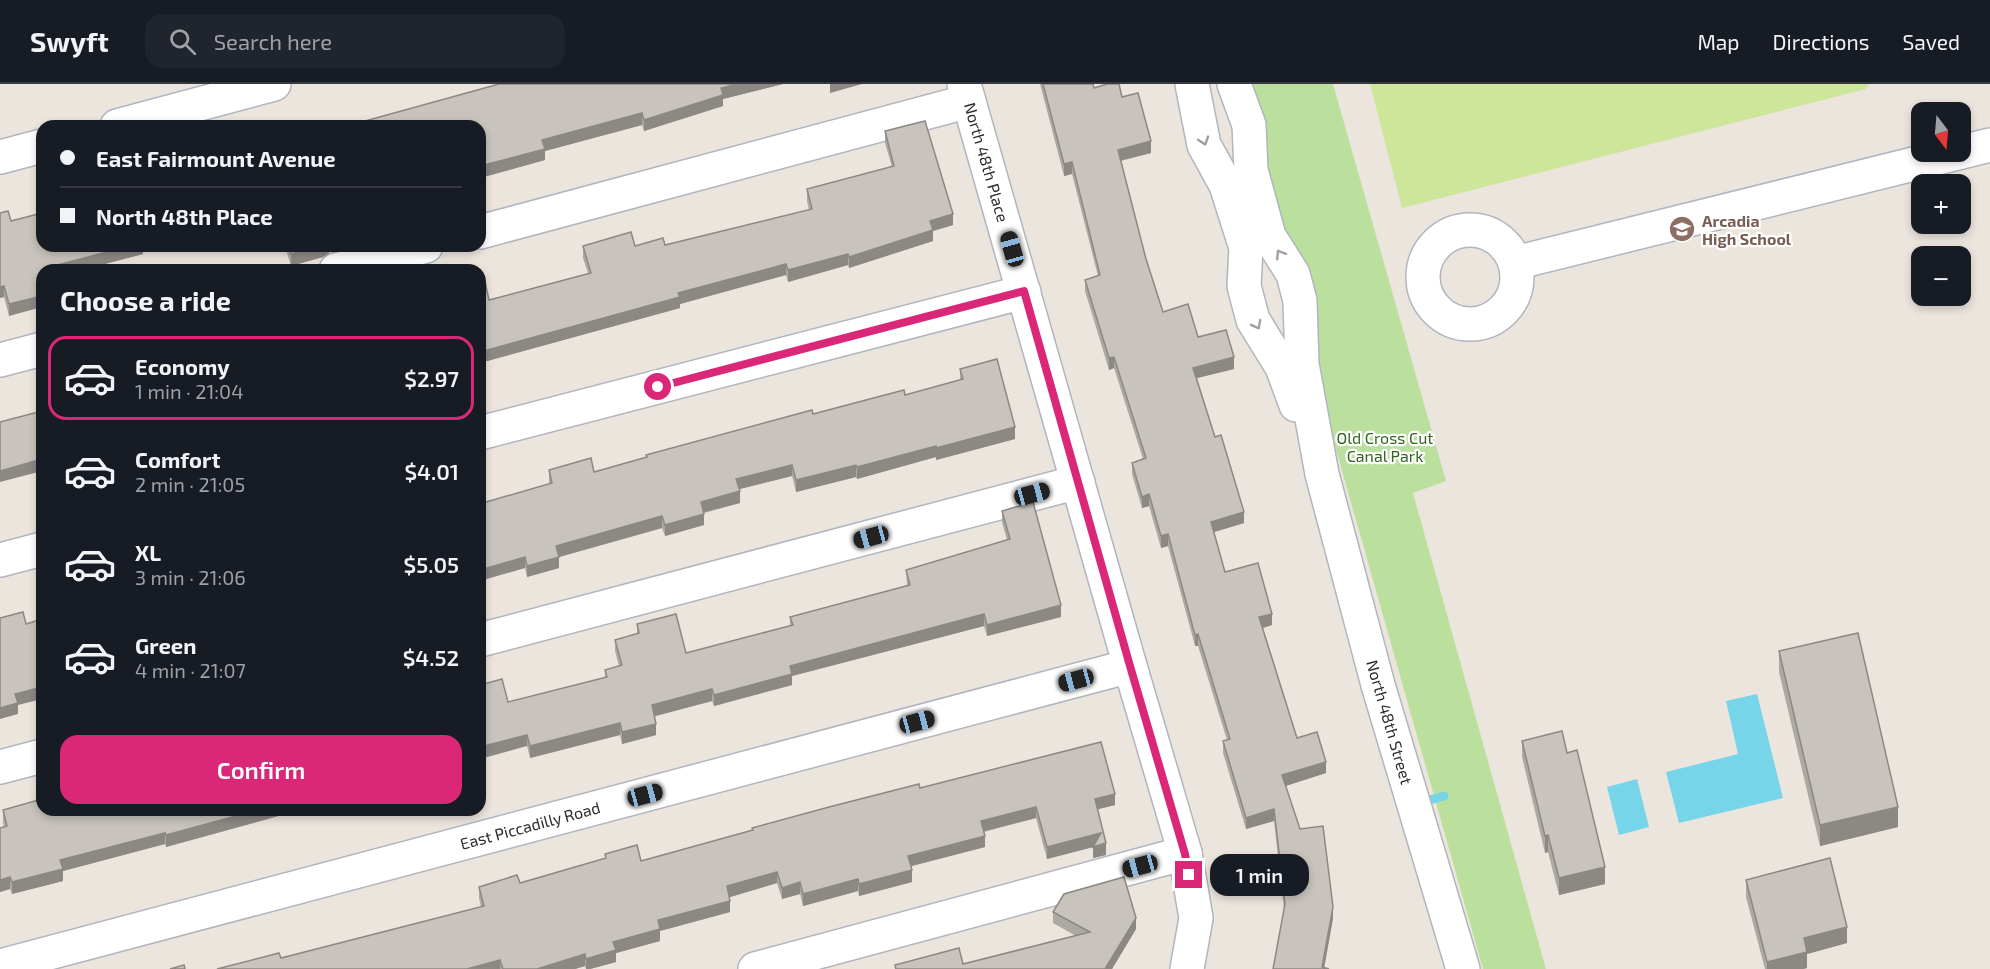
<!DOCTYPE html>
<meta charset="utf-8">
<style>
:root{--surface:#171b24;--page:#20242c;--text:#f1f3f6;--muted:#9ea1a6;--line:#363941;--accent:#db2777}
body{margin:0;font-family:"Exo 2",sans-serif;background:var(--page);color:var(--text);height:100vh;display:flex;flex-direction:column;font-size:22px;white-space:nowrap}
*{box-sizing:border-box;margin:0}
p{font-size:20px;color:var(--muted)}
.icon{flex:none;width:33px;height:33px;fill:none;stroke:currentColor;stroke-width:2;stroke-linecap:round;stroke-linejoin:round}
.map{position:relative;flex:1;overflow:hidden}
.details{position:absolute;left:36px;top:180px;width:450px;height:552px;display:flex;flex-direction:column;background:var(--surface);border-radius:18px;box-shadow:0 3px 9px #0003}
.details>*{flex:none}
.top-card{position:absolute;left:36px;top:36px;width:450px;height:132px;border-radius:18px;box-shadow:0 3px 9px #0003;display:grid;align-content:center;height:132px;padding:0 24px;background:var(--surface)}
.needle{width:39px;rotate:164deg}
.buttons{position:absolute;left:1911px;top:18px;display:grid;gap:12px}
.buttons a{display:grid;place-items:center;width:60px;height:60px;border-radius:12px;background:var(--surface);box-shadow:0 3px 9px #0003;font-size:30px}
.end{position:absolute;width:27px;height:27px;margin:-14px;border:8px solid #db2777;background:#fff;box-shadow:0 0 0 3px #fff}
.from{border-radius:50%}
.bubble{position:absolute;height:42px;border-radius:18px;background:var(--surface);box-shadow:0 3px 9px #0003;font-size:20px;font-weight:600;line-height:42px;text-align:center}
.car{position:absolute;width:18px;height:36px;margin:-18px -9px;border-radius:8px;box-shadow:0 0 4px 2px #0007;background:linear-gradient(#222 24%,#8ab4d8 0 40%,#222 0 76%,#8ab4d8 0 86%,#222 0)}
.top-card b{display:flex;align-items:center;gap:21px;height:57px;font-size:22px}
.top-card b+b{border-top:2px solid var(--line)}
.top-card i{width:15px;height:15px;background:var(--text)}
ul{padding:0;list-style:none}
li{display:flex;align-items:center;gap:18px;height:84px;margin:0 12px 9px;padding:0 12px;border:3px solid transparent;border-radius:18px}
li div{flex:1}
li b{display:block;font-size:22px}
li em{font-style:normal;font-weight:600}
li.on{border-color:var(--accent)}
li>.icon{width:54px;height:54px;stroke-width:1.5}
h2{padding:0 24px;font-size:27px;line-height:72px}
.primary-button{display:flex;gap:12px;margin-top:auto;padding:12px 24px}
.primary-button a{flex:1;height:69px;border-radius:18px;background:var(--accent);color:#fff;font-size:24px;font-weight:600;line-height:69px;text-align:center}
header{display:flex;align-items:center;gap:36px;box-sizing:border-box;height:84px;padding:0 30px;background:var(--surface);border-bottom:2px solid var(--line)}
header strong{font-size:28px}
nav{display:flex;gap:33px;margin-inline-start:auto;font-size:21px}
.search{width:420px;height:54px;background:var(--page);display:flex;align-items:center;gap:15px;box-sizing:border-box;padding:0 21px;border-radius:18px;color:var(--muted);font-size:22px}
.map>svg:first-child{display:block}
.green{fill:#bbe09e}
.pitch{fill:#cde69a}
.water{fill:#77d5e9}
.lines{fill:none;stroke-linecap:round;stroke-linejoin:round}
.stream{stroke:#77d5e9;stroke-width:9}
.minor-casing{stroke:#b1b5be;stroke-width:36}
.minor{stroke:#fff;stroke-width:33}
.wall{fill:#aca8a2}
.shaded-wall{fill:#8c8884}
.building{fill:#c8c3bc;stroke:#8c8884;stroke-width:1.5}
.oneway{stroke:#a0a0a0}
.route{stroke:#db2777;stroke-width:8}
.labels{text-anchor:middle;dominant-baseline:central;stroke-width:4.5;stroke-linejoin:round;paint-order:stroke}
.street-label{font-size:16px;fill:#2b2b2b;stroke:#fff}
.education-label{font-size:16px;font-weight:bold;fill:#785e54;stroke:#fff;text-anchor:start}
.park-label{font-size:16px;fill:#34651e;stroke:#fff}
</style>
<header>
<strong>Swyft</strong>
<div class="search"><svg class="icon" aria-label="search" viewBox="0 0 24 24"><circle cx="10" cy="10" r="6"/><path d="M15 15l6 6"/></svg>Search here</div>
<nav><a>Map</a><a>Directions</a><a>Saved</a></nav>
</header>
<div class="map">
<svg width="1990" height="885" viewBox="0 0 1990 885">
<rect width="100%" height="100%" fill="#ece5de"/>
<!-- green -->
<polygon class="green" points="1244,0 1333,0 1446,397 1413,409 1546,885 1483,885 1311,277 1277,150"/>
<!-- pitch -->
<polygon class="pitch" points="1370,0 1869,0 1866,5 1402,124"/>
<!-- water -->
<g class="water">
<polygon points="1757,610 1783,714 1679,739 1666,688 1738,670 1726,617"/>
<polygon points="1637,695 1649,743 1619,751 1607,703"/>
</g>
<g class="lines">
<!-- stream -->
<polyline class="stream" points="1419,719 1444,712"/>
<!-- minor casing -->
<g class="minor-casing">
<g id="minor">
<polyline points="964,0 1130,582 1185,769 1196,834 1187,885"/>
<polyline points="1192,0 1204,61 1226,101 1246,164 1244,202 1253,236 1282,283 1296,321"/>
<polyline points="1234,0 1249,41 1251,86 1269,152 1293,190 1300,217 1302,280 1322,390 1378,601 1463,885"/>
<polyline points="117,42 274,0"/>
<polyline points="0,73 42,62"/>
<circle cx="1470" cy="193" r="47"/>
<polyline points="480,148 969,17"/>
<polyline points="1515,179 1990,61"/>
<polyline points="336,186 426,162"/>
<polyline points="0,276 42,265"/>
<polyline points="480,349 1024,208"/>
<polyline points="0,476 42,465"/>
<polyline points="480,556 1078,398"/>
<polyline points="0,683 42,672"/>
<polyline points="0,882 1130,582"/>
<polyline points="755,885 1185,769"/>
</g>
</g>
<!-- minor -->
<use href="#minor" class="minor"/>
</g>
<!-- wall -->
<g class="wall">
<polygon points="499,0 783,0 723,15 723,22 644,47 642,41 545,67 545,76 480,94 480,42"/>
<polygon points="1040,0 1093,0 1094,4 1122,13 1151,69 1121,77 1146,175 1163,228 1198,253 1234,285 1197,294 1215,353 1244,439 1214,448 1225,488 1272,541 1263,544 1297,654 1326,689 1286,702 1300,745 1333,835 1273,885 1284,825 1274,737 1246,745 1223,669 1223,657 1227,656 1198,562 1195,562 1168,462 1161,464 1149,422 1142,424 1132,390 1132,379 1143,375 1114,284 1109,286 1085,207 1085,196 1098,192 1072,90 1064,92"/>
<polygon points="885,47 953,141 933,147 933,157 849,184 848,181 788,198 786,191 680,220 680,224 480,279 480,194 489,216 588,189 583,174 583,162 635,162 665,161 809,126 807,117 807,105 892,83 885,59"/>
<polygon points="11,137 143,162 143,170 82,186 42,186 9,232 4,213 0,214"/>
<polygon points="285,162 329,162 329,169 323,173 291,182"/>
<polygon points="960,285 1015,355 936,376 936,373 857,395 856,393 796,408 792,392 739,405 740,419 704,429 704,441 665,452 662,444 559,473 559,484 527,493 525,484 486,418 549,400 549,386 594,388 646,374 646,371 813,330 905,311 960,296"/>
<polygon points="1002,427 1061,533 987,552 984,542 792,592 792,601 714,622 712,617 654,632 656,651 622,660 620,651 530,674 527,662 508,618 605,593 605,586 619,582 615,567 615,556 637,550 637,540 686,569 790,542 790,533 907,501 906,486 1007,456 1002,438"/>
<polygon points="1779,567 1898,743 1820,762 1779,588"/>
<polygon points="1522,657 1567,669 1605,800 1559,811 1548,768 1545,769 1522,673"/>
<polygon points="920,704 1115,721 1098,725 1106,771 1093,774 1093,763 1047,775 1036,734 984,748 985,763 911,782 912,798 859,812 858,807 803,822 800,810 782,815 777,799 729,813 730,828 660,847 660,857 616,869 616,878 590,885 586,885 585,882 575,885 217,885 281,874 481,823 479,814 479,803 520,799 605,775 605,770 641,777 752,746 752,744"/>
<polygon points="3,726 300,726 166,763 165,760 63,787 63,797 12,810 10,805 0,808 0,744 4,743 3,738"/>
<polygon points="1746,796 1847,859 1807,870 1807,884 1803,885 1765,885 1746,813"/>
<polygon points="1053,828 1136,845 1112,885 895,885 895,881 963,880 1076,852 1053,839"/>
</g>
<!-- shaded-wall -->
<g class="shaded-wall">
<polygon points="738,0 783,0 723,15 723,22 644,47 644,36 721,4"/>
<polygon points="830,0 862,0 830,9"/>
<polygon points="642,29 642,41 545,67 545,76 480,94 480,82 542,56"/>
<polygon points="1151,57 1151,69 1118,77 1118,66"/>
<polygon points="1072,78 1072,90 1064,92 1064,80"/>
<polygon points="953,130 953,141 933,147 933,157 849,184 849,173 930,137"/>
<polygon points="130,162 143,162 143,170 82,186 57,186 57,181"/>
<polygon points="321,162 329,162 329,169 323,173 291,182 291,170"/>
<polygon points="848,170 848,181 788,198 788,186"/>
<polygon points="786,180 786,191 680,220 680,224 480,279 480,268 678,209"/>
<polygon points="4,202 4,213 0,214 0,203"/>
<polygon points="42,212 42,223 9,232 9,220"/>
<polygon points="1114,273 1114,284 1109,286 1109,274"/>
<polygon points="1234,273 1234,285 1193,295 1193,284"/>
<polygon points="1015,343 1015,355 936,376 936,364"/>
<polygon points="936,362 936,373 857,395 857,383"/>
<polygon points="42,375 42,387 0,398 0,387"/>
<polygon points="792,381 792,392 736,406 736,395"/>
<polygon points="856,381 856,393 796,408 796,396"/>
<polygon points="740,407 740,419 701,429 701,418"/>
<polygon points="1149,410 1149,422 1142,424 1142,413"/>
<polygon points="1244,428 1244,439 1211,449 1211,438"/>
<polygon points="704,430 704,441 665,452 665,441"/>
<polygon points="662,432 662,444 559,473 559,484 527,493 527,482 556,462"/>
<polygon points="1168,450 1168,462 1161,464 1161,452"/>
<polygon points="525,473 525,484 480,497 480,486"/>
<polygon points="1061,521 1061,533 987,552 987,541"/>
<polygon points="984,530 984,542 792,592 792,601 714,622 714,611 790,582"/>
<polygon points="1272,530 1272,541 1259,545 1259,533"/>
<polygon points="1198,550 1198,562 1195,562 1195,551"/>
<polygon points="42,603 42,615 18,621 18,630 0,635 0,624 15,610"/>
<polygon points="712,605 712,617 652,633 652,621"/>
<polygon points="620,639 620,651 530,674 530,662"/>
<polygon points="656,640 656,651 622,660 622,648"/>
<polygon points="527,651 527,662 480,675 480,663"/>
<polygon points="1326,678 1326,689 1282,703 1282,691"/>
<polygon points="1115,710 1115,721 1095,726 1095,715"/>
<polygon points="1036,723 1036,734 981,748 981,737"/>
<polygon points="1898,723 1898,743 1820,762 1820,741"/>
<polygon points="1274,725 1274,737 1246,745 1246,734"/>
<polygon points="258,726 300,726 166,763 166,751"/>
<polygon points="165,749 165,760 63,787 63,797 12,810 12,798 60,776"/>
<polygon points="1101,749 1101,761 1047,775 1047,763"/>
<polygon points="1548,751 1548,768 1545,769 1545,752"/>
<polygon points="985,752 985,763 908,783 908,772"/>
<polygon points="1106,759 1106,771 1093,774 1093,763"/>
<polygon points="1605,783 1605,800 1559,811 1559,794"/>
<polygon points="912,786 912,798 859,812 859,800"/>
<polygon points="777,788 777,799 727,814 727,802"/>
<polygon points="10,793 10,805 0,808 0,796"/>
<polygon points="858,795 858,807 803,822 803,810"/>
<polygon points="800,798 800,810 782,815 782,804"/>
<polygon points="730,817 730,828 660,847 660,857 616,869 616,878 590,885 586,885 586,875 613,858 658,836"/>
<polygon points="1333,823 1333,835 1324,885 1322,885"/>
<polygon points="1136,834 1136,845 1112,885 1105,885"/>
<polygon points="1847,843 1847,859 1807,870 1807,884 1803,885 1767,885 1767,878 1804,854"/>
<polygon points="585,870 585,882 575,885 537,885"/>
<polygon points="500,876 500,885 467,885"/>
</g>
<!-- building -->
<g class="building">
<polygon points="499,0 738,0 721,4 723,11 644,36 642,29 542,56 545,65 480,82 480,42 347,42"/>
<polygon points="1043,0 1093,0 1094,4 1107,0 1119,0 1122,13 1138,9 1151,57 1118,66 1146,175 1163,228 1188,220 1198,253 1226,246 1234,273 1193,284 1215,353 1221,351 1244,428 1211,438 1225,488 1258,479 1272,530 1259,533 1297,654 1317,648 1326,678 1282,691 1300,745 1323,742 1333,823 1322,883 1329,885 1273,885 1285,820 1274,725 1246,734 1223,657 1230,655 1198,550 1195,551 1168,450 1161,452 1149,410 1142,413 1132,379 1146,374 1114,273 1109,274 1085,196 1100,191 1072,78 1064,80"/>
<polygon points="339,37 340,42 321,42"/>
<polygon points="925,37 953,130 930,137 933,146 849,173 848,170 788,186 786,180 678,209 680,213 480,268 480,194 484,193 489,216 591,189 583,162 631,148 635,162 663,154 665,161 812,125 807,105 894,82 885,47"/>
<polygon points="8,127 11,137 42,129 42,162 130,162 57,181 58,186 42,186 42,212 9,220 4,202 0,203 0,129"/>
<polygon points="288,162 321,162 291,170"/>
<polygon points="997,275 1015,343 936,364 936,362 857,383 856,381 796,396 792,381 736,395 740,407 701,418 704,430 665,441 662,432 556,462 559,473 527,482 525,473 480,486 480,415 484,414 486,418 552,399 549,386 591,374 594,388 647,373 646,371 812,326 813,330 904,306 905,311 963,295 960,285"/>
<polygon points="42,327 42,375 0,387 0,338"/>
<polygon points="1033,418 1061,521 987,541 984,530 790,582 792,590 714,611 712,605 652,621 656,640 622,648 620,639 530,662 527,651 480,663 480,601 502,595 508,618 607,593 605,586 622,581 615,556 639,549 637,540 676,530 686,569 793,541 790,533 910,501 906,486 1010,455 1002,427"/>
<polygon points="23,528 26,540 42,535 42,603 15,610 18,619 0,624 0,534"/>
<polygon points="1858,549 1898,723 1820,741 1779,567"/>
<polygon points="1562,647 1567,669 1577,666 1605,783 1559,794 1548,751 1545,752 1522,657"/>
<polygon points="1101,658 1115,710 1095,715 1106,759 1093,763 1101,749 1047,763 1036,723 981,737 985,752 908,772 912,786 859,800 858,795 803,810 800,798 782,804 777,788 727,802 730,817 658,836 660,845 613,858 616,866 586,875 585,870 537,885 503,885 500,876 467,885 217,885 279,869 281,874 484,822 479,803 517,791 520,799 606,774 605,770 637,761 641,777 753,746 752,744 829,723 919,700 920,704"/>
<polygon points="42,715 42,726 258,726 166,751 165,749 60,776 63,785 12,798 10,793 0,796 0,744 7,742 3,726"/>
<polygon points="1830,774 1847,843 1804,854 1807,868 1767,878 1746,796"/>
<polygon points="1124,793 1136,834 1105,885 896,885 895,881 959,864 963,880 1090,848 1053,828 1064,810"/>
<polygon points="184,881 185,885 170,885"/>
</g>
<!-- one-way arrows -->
<defs><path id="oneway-chevron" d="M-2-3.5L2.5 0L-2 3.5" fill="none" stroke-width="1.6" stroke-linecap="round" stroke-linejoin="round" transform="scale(1.5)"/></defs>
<g class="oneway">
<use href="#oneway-chevron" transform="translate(1204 57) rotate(72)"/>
<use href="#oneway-chevron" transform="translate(1280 170) rotate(-122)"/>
<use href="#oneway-chevron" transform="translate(1257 241) rotate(62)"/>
</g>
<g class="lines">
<!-- route -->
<polyline class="route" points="658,303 1024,207 1130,582 1185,770 1189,791"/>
</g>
<!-- icons -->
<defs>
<g id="school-disc" transform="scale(1.35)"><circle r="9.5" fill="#8d6e63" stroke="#fff"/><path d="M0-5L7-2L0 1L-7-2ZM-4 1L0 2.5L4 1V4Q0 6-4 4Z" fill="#fff"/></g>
</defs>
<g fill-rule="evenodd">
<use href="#school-disc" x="1682" y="145"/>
</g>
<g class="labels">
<!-- street labels -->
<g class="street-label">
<text transform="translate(987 78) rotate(74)">North 48th Place</text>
<text transform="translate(1390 638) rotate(74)">North 48th Street</text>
<text transform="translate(530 741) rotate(-15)">East Piccadilly Road</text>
</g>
<!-- education labels -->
<g class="education-label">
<text x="1702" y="136">Arcadia<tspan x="1702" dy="18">High School</tspan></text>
</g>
<!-- park labels -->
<g class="park-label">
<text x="1385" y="353">Old Cross Cut<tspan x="1385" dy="18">Canal Park</tspan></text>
</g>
</g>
</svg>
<div class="buttons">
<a><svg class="needle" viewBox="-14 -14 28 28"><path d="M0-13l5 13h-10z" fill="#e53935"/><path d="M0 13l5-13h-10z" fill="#9ea1a6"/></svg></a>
<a>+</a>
<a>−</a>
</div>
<i class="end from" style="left:658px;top:303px"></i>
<i class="end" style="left:1189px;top:791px"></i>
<div class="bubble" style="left:1210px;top:770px;width:99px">1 min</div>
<i class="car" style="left:1012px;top:165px;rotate:344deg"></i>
<i class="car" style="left:1032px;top:410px;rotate:75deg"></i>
<i class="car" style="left:871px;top:453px;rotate:255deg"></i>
<i class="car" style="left:1076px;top:596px;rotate:255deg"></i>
<i class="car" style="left:917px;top:638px;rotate:75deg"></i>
<i class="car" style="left:645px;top:711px;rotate:75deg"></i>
<i class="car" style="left:1140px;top:782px;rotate:255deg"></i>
<div class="top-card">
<b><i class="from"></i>East Fairmount Avenue</b>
<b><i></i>North 48th Place</b>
</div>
<section class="details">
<h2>Choose a ride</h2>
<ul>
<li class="on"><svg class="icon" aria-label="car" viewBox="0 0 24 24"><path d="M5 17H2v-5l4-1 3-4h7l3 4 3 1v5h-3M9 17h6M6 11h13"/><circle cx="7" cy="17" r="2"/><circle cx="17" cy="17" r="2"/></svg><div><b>Economy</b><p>1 min · 21:04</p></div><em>$2.97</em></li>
<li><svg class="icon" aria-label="car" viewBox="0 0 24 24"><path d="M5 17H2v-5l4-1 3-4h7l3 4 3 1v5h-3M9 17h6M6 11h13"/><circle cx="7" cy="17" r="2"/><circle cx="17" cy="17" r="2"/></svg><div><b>Comfort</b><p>2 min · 21:05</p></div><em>$4.01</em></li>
<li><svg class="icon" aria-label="car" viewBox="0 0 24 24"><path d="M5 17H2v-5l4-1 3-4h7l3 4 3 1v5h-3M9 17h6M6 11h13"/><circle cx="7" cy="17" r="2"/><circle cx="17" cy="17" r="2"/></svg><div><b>XL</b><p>3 min · 21:06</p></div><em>$5.05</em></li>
<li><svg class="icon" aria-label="car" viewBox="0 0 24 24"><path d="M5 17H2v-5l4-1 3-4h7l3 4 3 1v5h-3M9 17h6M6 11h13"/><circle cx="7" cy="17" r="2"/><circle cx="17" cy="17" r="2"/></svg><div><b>Green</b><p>4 min · 21:07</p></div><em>$4.52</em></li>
</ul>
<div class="primary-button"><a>Confirm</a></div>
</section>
</div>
